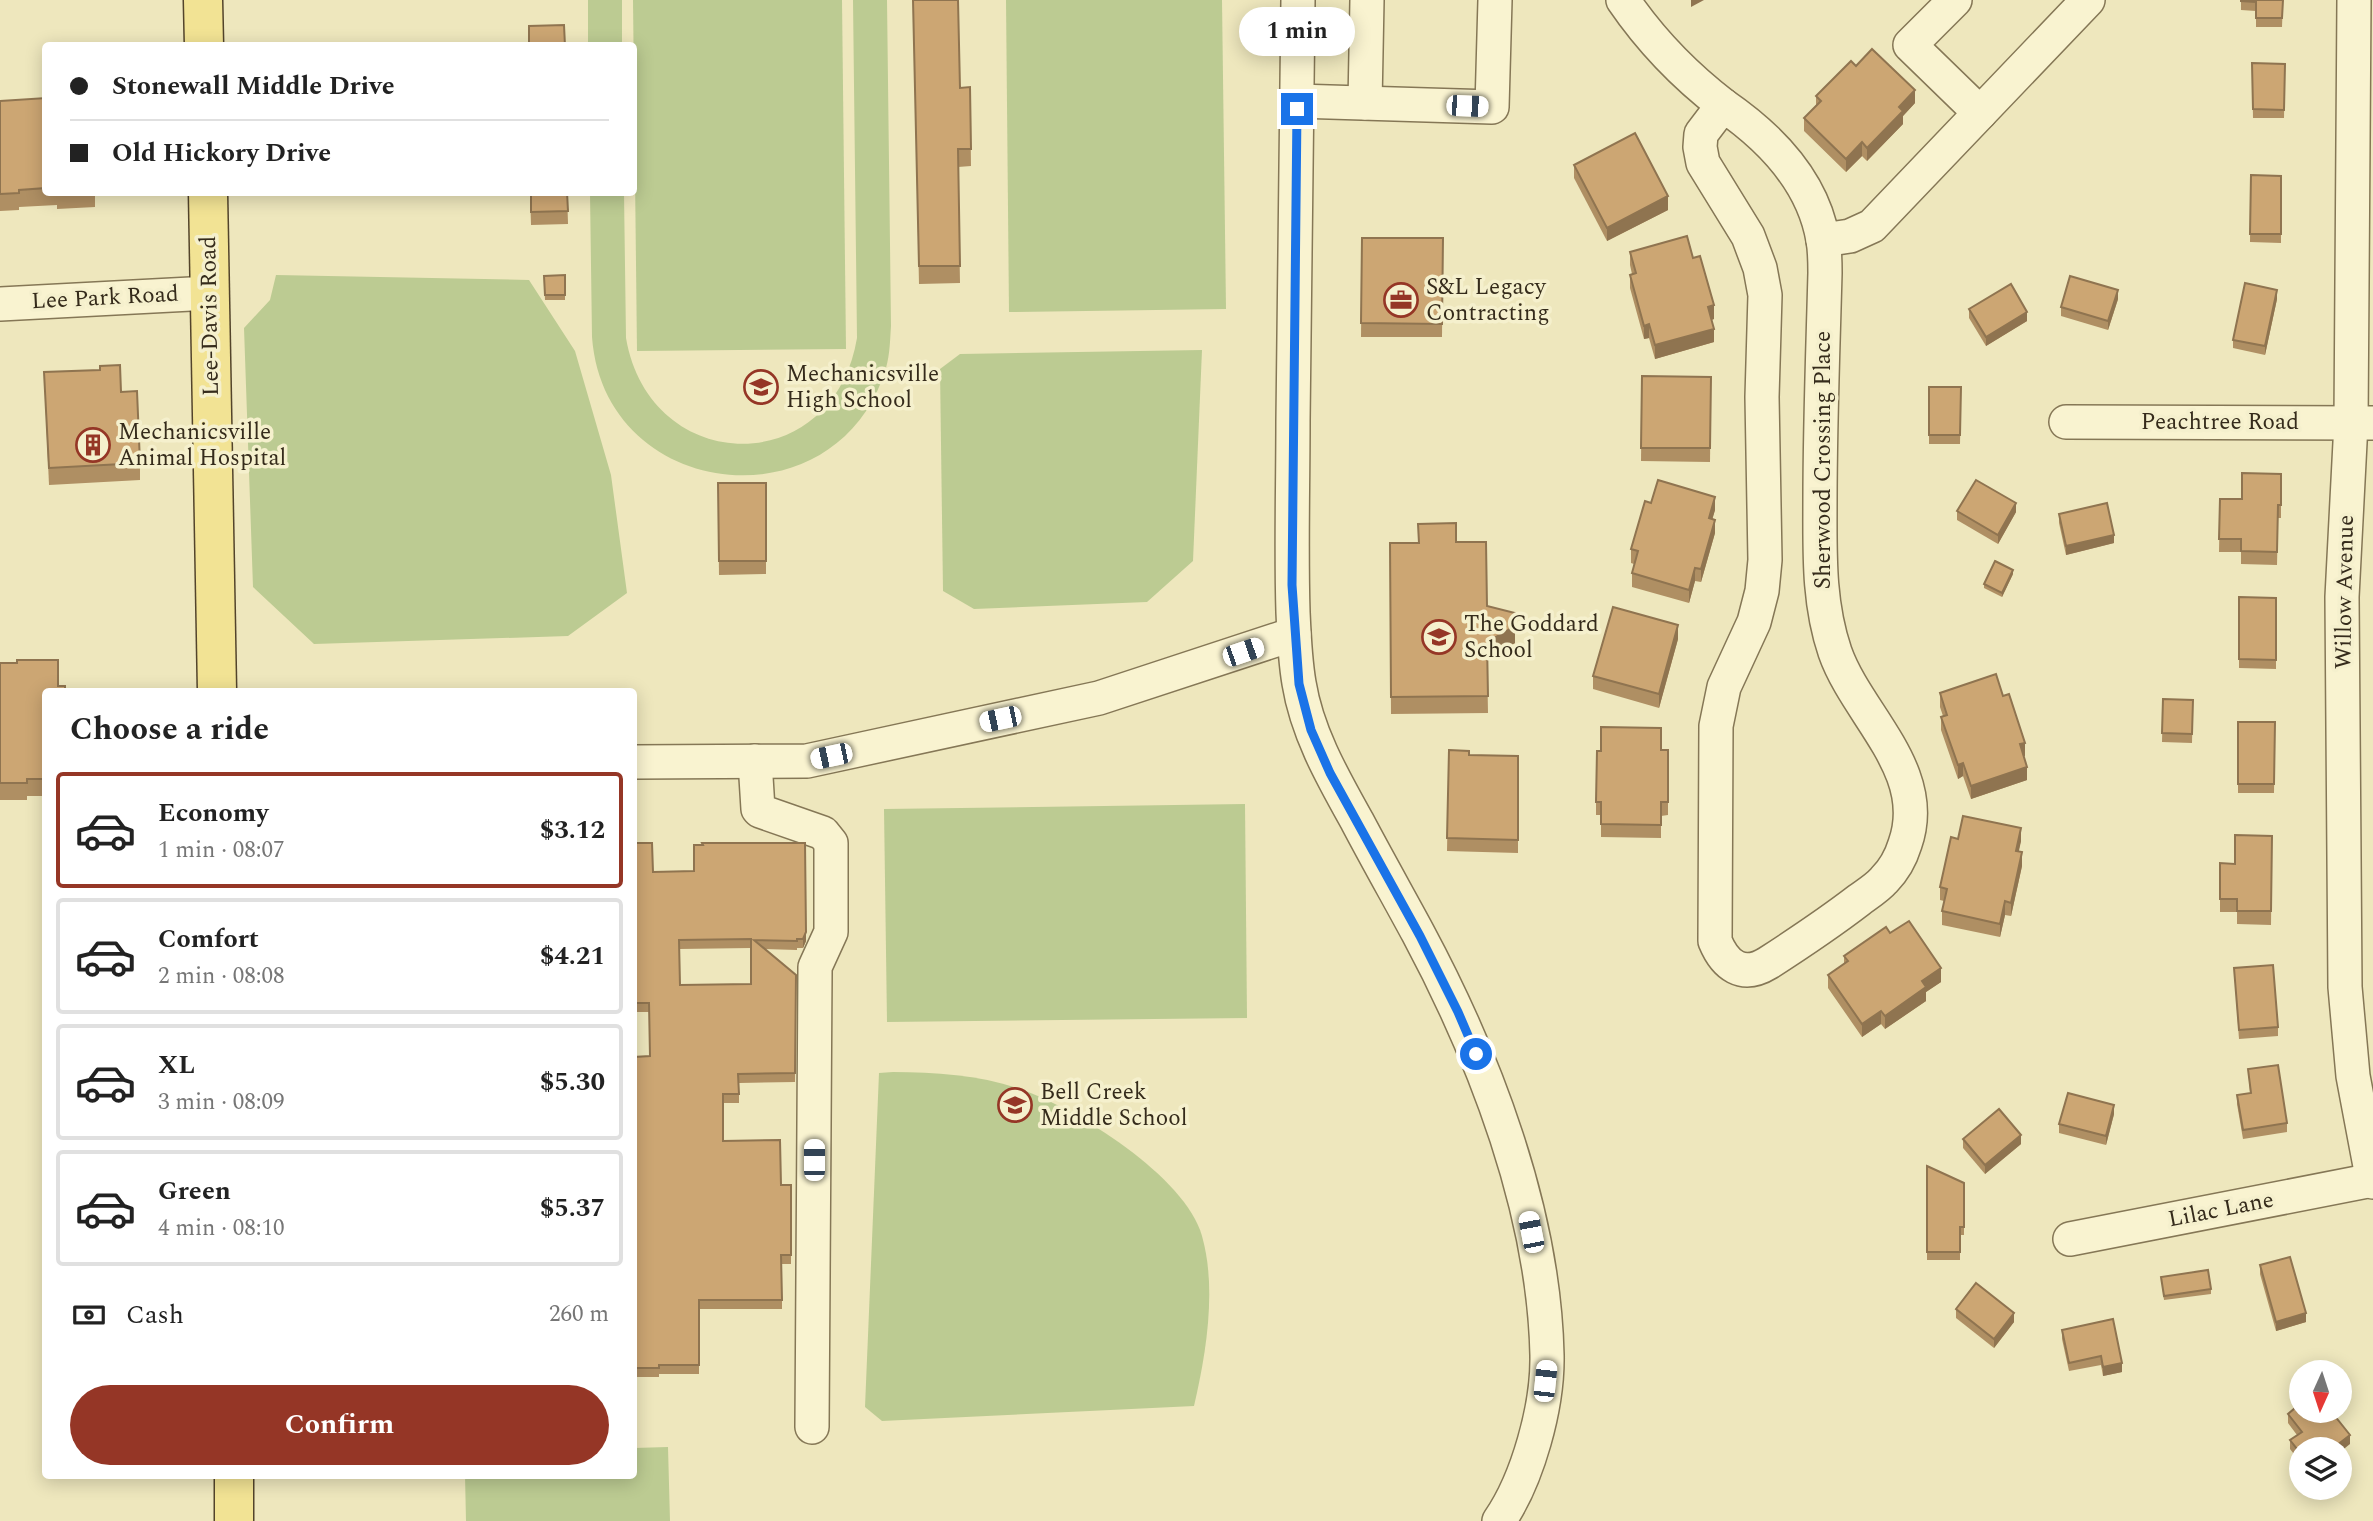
<!DOCTYPE html>
<meta charset="utf-8">
<style>
:root{--surface:#fff;--page:#f2f2f2;--text:#222;--muted:#767676;--line:#e0e0e0;--accent:#953626}
body{margin:0;font-family:Spectral,serif;background:var(--page);color:var(--text);height:100vh;display:flex;flex-direction:column;font-size:26px;white-space:nowrap}
*{box-sizing:border-box;margin:0}
p{font-size:23px;color:var(--muted)}
.icon{flex:none;width:38px;height:38px;fill:none;stroke:currentColor;stroke-width:2;stroke-linecap:round;stroke-linejoin:round}
.map{position:relative;flex:1;overflow:hidden}
.panel{position:absolute;left:42px;top:688px;width:595px;height:791px;display:flex;flex-direction:column;background:var(--surface);border-radius:7px;box-shadow:0 4px 18px #0003}
.panel>*{flex:none}
.hud{position:absolute;left:42px;top:42px;width:595px;height:154px;border-radius:7px;box-shadow:0 4px 18px #0003;display:grid;align-content:center;height:154px;padding:0 28px;background:var(--surface)}
.needle{width:46px;rotate:183deg}
.tools{position:absolute;left:2289px;top:1360px;display:grid;gap:14px}
.tools a{display:grid;place-items:center;width:63px;height:63px;border-radius:50%;background:var(--surface);box-shadow:0 4px 18px #0003;font-size:35px}
.end{position:absolute;width:32px;height:32px;margin:-16px;border:9px solid #1a73e8;background:#fff;box-shadow:0 0 0 4px #fff}
.from{border-radius:50%}
.bubble{position:absolute;height:49px;border-radius:24px;background:var(--surface);box-shadow:0 4px 18px #0003;font-size:23px;font-weight:700;line-height:49px;text-align:center}
.car{position:absolute;width:21px;height:42px;margin:-21px -10px;border-radius:9px;box-shadow:0 0 5px 2px #0007;background:linear-gradient(#fff 24%,#345 0 40%,#fff 0 76%,#345 0 86%,#fff 0)}
.hud b{display:flex;align-items:center;gap:24px;height:66px;font-size:26px}
.hud b+b{border-top:2px solid var(--line)}
.hud i{width:18px;height:18px;background:var(--text)}
ul{padding:0;list-style:none}
li{display:flex;align-items:center;gap:21px;height:116px;margin:0 14px 10px;padding:0 14px;border:4px solid var(--line);border-radius:7px}
li div{flex:1}
li b{display:block;font-size:26px}
li em{font-style:normal;font-weight:700}
li.current{border-color:var(--accent)}
li>.icon{width:63px;height:63px;stroke-width:1.5}
h2{padding:0 28px;font-size:32px;line-height:84px}
.pay{display:flex;align-items:center;gap:18px;height:77px;padding:0 28px;font-size:26px}
.pay p{margin-inline-start:auto}
.primary-button{display:flex;gap:14px;margin-top:auto;padding:14px 28px}
.primary-button a{flex:1;height:80px;border-radius:42px;background:var(--accent);color:#fff;font-size:28px;font-weight:700;line-height:80px;text-align:center}
.map>svg:first-child{display:block}
.green{fill:#bccb92}
.lines{fill:none;stroke-linecap:round;stroke-linejoin:round}
.minor-casing{stroke:#857756;stroke-width:36}
.major-casing{stroke:#53442b;stroke-width:41}
.minor{stroke:#f9f3d0;stroke-width:33}
.major{stroke:#f2e394;stroke-width:38}
.wall{fill:#af8f63;fill-rule:evenodd}
.shaded-wall{fill:#8f7450}
.building{fill:#cca673;stroke:#8f7450;stroke-width:2;fill-rule:evenodd}
.route{stroke:#1a73e8;stroke-width:9}
.labels{text-anchor:middle;dominant-baseline:central;stroke-width:7;stroke-linejoin:round;paint-order:stroke}
.poi-label{font-size:23px;fill:#352b1b;stroke:#f5f0cd;text-anchor:start}
.street-label{font-size:23px;fill:#352b1b;stroke:#f5f0cd}
</style>
<div class="map">
<svg width="2373" height="1521" viewBox="0 0 2373 1521">
<rect width="100%" height="100%" fill="#eee7bd"/>
<!-- green -->
<g class="green">
<rect x="588" y="0" width="34" height="45"/>
<polygon points="633,0 842,0 846,349 637,351"/>
<path d="M853,0h34l4,326c-1,14 -1,28 -5,42 -48,160 -282,134 -294,-31l-2,-144h34l2,145c24,139 207,143 231,0z"/>
<polygon points="1006,0 1222,0 1226,309 1009,312"/>
<polygon points="276,275 529,280 575,351 611,475 627,593 568,636 314,644 253,587 244,328 270,300"/>
<polygon points="1202,350 1193,561 1147,602 974,609 943,591 940,369 960,354"/>
<polygon points="1245,804 1247,1018 887,1022 884,809"/>
<path d="M893,1072c43,0 86,3 127,17 57,20 165,87 182,147 15,53 4,118 -8,170l-312,15 -17,-14 14,-334z"/>
<polygon points="668,1447 670,1521 466,1521 465,1475 634,1475 634,1448"/>
</g>
<g class="lines">
<!-- minor casing -->
<g class="minor-casing">
<g id="minor">
<path d="M1298,0c-2,140 -3,281 -5,421 0,64 -2,127 0,191 1,23 2,48 6,71 8,50 34,95 58,138 20,38 41,75 61,112 67,125 126,279 129,422 1,51 -19,124 -48,166"/>
<path d="M1623,0c28,41 61,75 100,105"/>
<polyline points="1955,0 1910,45 1980,113"/>
<polyline points="2354,0 2351,423 2342,597 2345,987 2353,1076 2373,1182"/>
<polyline points="1297,101 1492,107 1495,0"/>
<polyline points="1365,103 1367,0"/>
<path d="M1723,105c48,33 90,76 100,135 2,11 2,22 2,33 -2,75 -5,151 -5,227 0,52 -2,102 15,152 22,63 96,119 70,192 -4,13 -12,27 -21,36 -7,8 -17,14 -25,20 -30,23 -60,43 -91,63 -26,16 -43,2 -53,-22l1,-215 8,-39 30,-65 8,-31 3,-31 -3,-163 3,-102 -5,-27 -12,-32 -45,-73 -3,-16 1,-13z"/>
<polyline points="1823,240 1850,236 1872,226 2088,0"/>
<polyline points="0,304 210,293"/>
<polyline points="2066,422 2371,423"/>
<polyline points="755,761 758,809 760,811 823,833 831,843 831,932 815,967 815,973 812,1427"/>
<polyline points="634,762 807,761 1099,698 1294,634"/>
<polyline points="2070,1239 2373,1180"/>
</g>
</g>
<!-- major casing -->
<g class="major-casing">
<g id="major">
<polyline points="203,0 204,46"/>
<polyline points="208,192 217,691"/>
<polyline points="234,1521 234,1475"/>
</g>
</g>
<!-- minor -->
<use href="#minor" class="minor"/>
<!-- major -->
<use href="#major" class="major"/>
</g>
<!-- wall -->
<g class="wall">
<polygon points="913,0 960,88 970,87 971,166 958,167 960,283 919,284"/>
<polygon points="2241,0 2283,0 2282,27 2256,27 2256,11 2241,10"/>
<polygon points="2252,63 2285,64 2284,118 2253,118"/>
<polygon points="1856,66 1915,103 1903,116 1903,124 1867,161 1862,156 1846,172 1804,131 1804,118 1816,105 1816,96"/>
<polygon points="46,98 46,192 95,192 95,207 57,209 57,205 19,207 19,210 0,211 0,101"/>
<polygon points="1574,165 1668,210 1607,241 1574,178"/>
<polygon points="2251,175 2281,176 2281,243 2250,242"/>
<polygon points="530,192 567,192 568,224 531,225"/>
<polygon points="1362,238 1443,238 1442,337 1361,337"/>
<polygon points="1630,252 1693,258 1714,319 1711,320 1714,342 1655,359 1649,338 1644,339 1630,288 1630,275 1632,274 1630,265"/>
<polygon points="565,275 565,300 545,300 544,276"/>
<polygon points="2118,299 2108,330 2061,316 2061,307"/>
<polygon points="2277,299 2265,355 2233,348 2233,340"/>
<polygon points="1969,309 2027,321 1986,346 1969,318"/>
<polygon points="44,372 140,463 140,480 49,485"/>
<polygon points="1642,376 1711,377 1710,462 1641,461"/>
<polygon points="1929,387 1961,387 1960,444 1929,444"/>
<polygon points="2281,474 2281,518 2278,518 2277,565 2241,564 2241,552 2219,552 2220,499 2242,499"/>
<polygon points="718,483 766,483 766,574 719,575"/>
<polygon points="1651,503 1715,510 1712,519 1715,533 1701,582 1695,581 1689,603 1632,587 1632,573 1634,564 1631,563 1631,549"/>
<polygon points="1957,511 2016,512 1998,544 1957,520"/>
<polygon points="2059,514 2114,543 2066,555 2059,523"/>
<polygon points="1456,542 1487,606 1515,613 1515,643 1487,659 1488,713 1391,714 1390,543"/>
<polygon points="2013,574 2002,597 1984,588 1984,584"/>
<polygon points="2239,597 2276,598 2276,669 2239,668"/>
<polygon points="1678,639 1659,708 1593,689 1593,676"/>
<polygon points="0,663 46,691 46,796 27,796 27,800 0,800"/>
<polygon points="1940,693 2025,756 2024,756 2027,780 1971,799 1963,776 1958,779 1941,730 1941,717 1943,716 1940,707"/>
<polygon points="2163,699 2193,700 2192,743 2162,742"/>
<polygon points="2238,722 2275,722 2274,793 2238,793"/>
<polygon points="1449,750 1469,755 1518,756 1518,853 1447,851"/>
<polygon points="1661,750 1668,750 1668,815 1661,816 1661,838 1601,837 1601,815 1596,815 1596,802"/>
<polygon points="2272,836 2271,925 2237,924 2237,912 2220,912 2220,863 2235,864"/>
<polygon points="1958,839 2021,841 2018,852 2022,866 2011,916 2005,915 2000,937 1942,925 1942,911 1944,901 1940,900 1940,887"/>
<path d="M634,843l19,29 41,-1 112,70 -3,7h-6v2l-33,-1 32,26 -1,107 -56,1v20h-16v38l58,44h10v79h-9v45h-83v65h-40v3h-25v-320l16,-1 -1,-44h-15zM751,948v36l-71,1 -1,-36z"/>
<polygon points="1890,933 1941,982 1926,992 1926,1001 1885,1029 1881,1024 1862,1037 1828,988 1828,975 1844,964 1844,956"/>
<polygon points="2234,968 2278,1027 2278,1036 2239,1039"/>
<polygon points="2248,1069 2287,1123 2287,1132 2243,1139 2237,1104 2237,1095 2250,1093"/>
<polygon points="2114,1114 2106,1145 2059,1133 2059,1124"/>
<polygon points="1963,1139 2021,1144 1985,1174 1963,1148"/>
<polygon points="1927,1166 1964,1183 1964,1235 1960,1235 1960,1260 1927,1260"/>
<polygon points="2260,1265 2306,1322 2276,1331 2260,1274"/>
<polygon points="2161,1277 2211,1289 2211,1294 2164,1300"/>
<polygon points="1956,1309 2014,1322 1994,1348 1956,1318"/>
<polygon points="2062,1330 2122,1372 2103,1376 2101,1365 2069,1371 2062,1339"/>
<polygon points="2288,1414 2350,1444 2301,1449 2301,1463 2290,1449 2290,1440 2297,1435 2288,1423"/>
</g>
<!-- shaded-wall -->
<g class="shaded-wall">
<polygon points="1691,0 1704,0 1691,7"/>
<polygon points="1915,90 1915,103 1903,116 1903,124 1867,161 1867,148 1899,107"/>
<polygon points="1862,142 1862,156 1846,172 1846,159"/>
<polygon points="1668,196 1668,210 1607,241 1607,228"/>
<polygon points="2118,290 2118,299 2108,330 2108,321"/>
<polygon points="2277,290 2277,299 2265,355 2265,346"/>
<polygon points="1714,305 1714,319 1708,321 1708,307"/>
<polygon points="2027,312 2027,321 1986,346 1986,337"/>
<polygon points="1649,324 1649,338 1644,339 1644,326"/>
<polygon points="1714,329 1714,342 1655,359 1655,345"/>
<polygon points="1715,497 1715,510 1709,531 1709,518"/>
<polygon points="2016,503 2016,512 1998,544 1998,535"/>
<polygon points="1715,520 1715,533 1701,582 1701,569"/>
<polygon points="2114,535 2114,543 2066,555 2066,546"/>
<polygon points="1695,568 1695,581 1689,603 1689,590"/>
<polygon points="2013,570 2013,574 2002,597 2002,593"/>
<polygon points="1678,625 1678,639 1659,708 1659,694"/>
<polygon points="1515,626 1515,643 1487,659 1487,642"/>
<polygon points="2025,743 2025,756 2020,758 2020,744"/>
<polygon points="1963,763 1963,776 1958,779 1958,765"/>
<polygon points="2027,767 2027,780 1971,799 1971,786"/>
<polygon points="2021,828 2021,841 2016,865 2016,851"/>
<polygon points="2022,852 2022,866 2011,916 2011,903"/>
<polygon points="2005,901 2005,915 2000,937 2000,924"/>
<polygon points="806,932 806,941 803,948 803,939"/>
<polygon points="1941,968 1941,982 1926,992 1926,1001 1885,1029 1885,1016 1922,981"/>
<polygon points="1881,1011 1881,1024 1862,1037 1862,1024"/>
<polygon points="2114,1105 2114,1114 2106,1145 2106,1136"/>
<polygon points="2021,1135 2021,1144 1985,1174 1985,1165"/>
<polygon points="2014,1313 2014,1322 1994,1348 1994,1339"/>
<polygon points="2306,1313 2306,1322 2276,1331 2276,1322"/>
<polygon points="2122,1363 2122,1372 2103,1376 2103,1367"/>
<polygon points="2350,1435 2350,1444 2340,1452 2340,1449 2332,1449"/>
</g>
<!-- building -->
<g class="building">
<polygon points="913,0 958,0 960,88 970,87 971,149 958,149 960,266 919,266"/>
<polygon points="2241,0 2283,0 2282,18 2256,18 2256,2 2241,1"/>
<polygon points="564,25 565,46 529,46 529,26"/>
<polygon points="1872,49 1915,90 1899,107 1903,111 1867,148 1862,142 1846,159 1804,118 1821,101 1816,96 1851,61 1856,66"/>
<polygon points="2252,63 2285,64 2284,110 2253,109"/>
<polygon points="46,98 46,188 19,190 19,193 0,194 0,101"/>
<polygon points="1635,133 1668,196 1607,228 1574,165"/>
<polygon points="2251,175 2281,176 2281,234 2250,234"/>
<polygon points="531,192 567,192 568,211 531,212"/>
<polygon points="1687,236 1693,258 1700,256 1714,305 1708,307 1714,329 1655,345 1649,324 1644,326 1630,275 1636,273 1630,252"/>
<polygon points="1362,238 1443,238 1442,324 1361,323"/>
<polygon points="565,275 565,295 545,295 544,276"/>
<polygon points="2070,276 2118,290 2108,321 2061,307"/>
<polygon points="2245,283 2277,290 2265,346 2233,340"/>
<polygon points="2011,284 2027,312 1986,337 1969,309"/>
<polygon points="120,365 121,392 137,391 140,463 49,468 44,372 100,370 100,366"/>
<polygon points="1642,376 1711,377 1710,448 1641,448"/>
<polygon points="1929,387 1961,387 1960,435 1929,435"/>
<polygon points="2242,473 2281,474 2281,505 2278,505 2277,552 2241,551 2241,539 2219,539 2220,499 2242,499"/>
<polygon points="1658,480 1715,497 1709,518 1715,520 1701,569 1695,568 1689,590 1632,573 1638,551 1631,549 1645,501 1651,503"/>
<polygon points="1976,480 2016,503 1998,535 1957,511"/>
<polygon points="718,483 766,483 766,561 719,561"/>
<polygon points="2107,503 2114,535 2066,546 2059,514"/>
<polygon points="1456,523 1456,542 1486,542 1487,606 1515,613 1515,626 1487,642 1488,696 1391,697 1390,543 1419,543 1418,524"/>
<polygon points="1995,561 2013,570 2002,593 1984,584"/>
<polygon points="2239,597 2276,598 2276,660 2239,659"/>
<polygon points="1613,607 1678,625 1659,694 1593,676"/>
<polygon points="17,660 58,660 58,686 65,686 65,691 46,691 46,779 27,779 27,783 0,783 0,663 17,663"/>
<polygon points="1996,674 2003,696 2009,694 2025,743 2020,744 2027,767 1971,786 1963,763 1958,765 1941,717 1947,715 1940,693"/>
<polygon points="2163,699 2193,700 2192,734 2162,733"/>
<polygon points="2238,722 2275,722 2274,784 2238,784"/>
<polygon points="1601,727 1661,728 1661,750 1668,750 1668,802 1661,802 1661,825 1601,824 1601,802 1596,802 1597,751 1601,751"/>
<polygon points="1449,750 1469,751 1469,755 1518,756 1518,840 1447,838"/>
<polygon points="1963,816 2021,828 2016,851 2022,852 2011,903 2005,901 2000,924 1942,911 1947,889 1940,887 1951,837 1958,839"/>
<polygon points="2235,835 2272,836 2271,911 2237,911 2237,899 2220,899 2220,863 2235,864"/>
<path d="M634,843h18l1,29 41,-1v-26h9l-1,-2h103l1,89 -3,7h-6v2l-43,-1 42,35 -1,98 -57,1 1,20h-16v47l57,-1 1,45h10v70h-10l1,45h-83v65h-40v3h-25v-311l16,-1 -1,-53h-15zM751,939v45l-71,1 -1,-45z"/>
<polygon points="1909,921 1941,968 1922,981 1926,987 1885,1016 1881,1011 1862,1024 1828,975 1848,961 1844,956 1886,927 1890,933"/>
<polygon points="2273,965 2278,1027 2239,1030 2234,968"/>
<polygon points="2278,1065 2287,1123 2243,1130 2237,1095 2251,1093 2248,1069"/>
<polygon points="2068,1093 2114,1105 2106,1136 2059,1124"/>
<polygon points="1999,1109 2021,1135 1985,1165 1963,1139"/>
<polygon points="1927,1166 1964,1183 1964,1227 1960,1227 1960,1252 1927,1252"/>
<polygon points="2290,1257 2306,1313 2276,1322 2260,1265"/>
<polygon points="2208,1270 2211,1289 2164,1296 2161,1277"/>
<polygon points="1976,1283 2014,1313 1994,1339 1956,1309"/>
<polygon points="2113,1319 2122,1363 2103,1367 2101,1356 2069,1363 2062,1330"/>
<polygon points="2301,1403 2301,1410 2330,1410 2350,1435 2332,1449 2301,1449 2301,1454 2290,1440 2302,1432 2288,1414"/>
</g>
<g class="lines">
<!-- route -->
<polyline class="route" points="1297,109 1292,585 1299,684 1311,730 1330,773 1420,936 1458,1012 1476,1054"/>
</g>
<!-- icons -->
<defs>
<g id="office-ring" transform="scale(1.75)"><circle r="9.5" fill="#f5f0cd" stroke="#953626" stroke-width="1.5"/><path d="M-6-3h4V-5.5h4V-3h4V5H-6ZM-1-4.5V-3h2v-1.5ZM-6 0V1H6V0Z" fill="#953626"/></g>
<g id="school-ring" transform="scale(1.75)"><circle r="9.5" fill="#f5f0cd" stroke="#953626" stroke-width="1.5"/><path d="M0-5L7-2L0 1L-7-2ZM-4 1L0 2.5L4 1V4Q0 6-4 4Z" fill="#953626"/></g>
<g id="building-ring" transform="scale(1.75)"><circle r="9.5" fill="#f5f0cd" stroke="#953626" stroke-width="1.5"/><path d="M-4-6H4V6H1V3H-1V6H-4ZM-2.5-4.3h1.7v1.8h-1.7ZM.8-4.3h1.7v1.8H.8ZM-2.5-1h1.7V.8h-1.7ZM.8-1h1.7V.8H.8Z" fill="#953626"/></g>
</defs>
<g fill-rule="evenodd">
<use href="#office-ring" x="1401" y="300"/>
<use href="#school-ring" x="761" y="387"/>
<use href="#building-ring" x="93" y="445"/>
<use href="#school-ring" x="1439" y="637"/>
<use href="#school-ring" x="1015" y="1105"/>
</g>
<g class="labels">
<!-- poi labels -->
<g class="poi-label">
<text x="1426" y="287">S&amp;L Legacy<tspan x="1426" dy="26">Contracting</tspan></text>
<text x="786" y="374">Mechanicsville<tspan x="786" dy="26">High School</tspan></text>
<text x="118" y="432">Mechanicsville<tspan x="118" dy="26">Animal Hospital</tspan></text>
<text x="1464" y="624">The Goddard<tspan x="1464" dy="26">School</tspan></text>
<text x="1040" y="1092">Bell Creek<tspan x="1040" dy="26">Middle School</tspan></text>
</g>
<!-- street labels -->
<g class="street-label">
<text transform="translate(105 298) rotate(-3)">Lee Park Road</text>
<text transform="translate(210 316) rotate(-91)">Lee-Davis Road</text>
<text x="2220" y="422">Peachtree Road</text>
<text transform="translate(1823 460) rotate(-90)">Sherwood Crossing Place</text>
<text transform="translate(2345 592) rotate(-89)">Willow Avenue</text>
<text transform="translate(2221 1210) rotate(-11)">Lilac Lane</text>
</g>
</g>
</svg>
<div class="tools">
<a><svg class="needle" viewBox="-14 -14 28 28"><path d="M0-13l5 13h-10z" fill="#e53935"/><path d="M0 13l5-13h-10z" fill="#767676"/></svg></a>
<a><svg class="icon" aria-label="layers" viewBox="0 0 24 24"><path d="M12 4l9 5-9 5-9-5zM3 14l9 5 9-5"/></svg></a>
</div>
<i class="end from" style="left:1476px;top:1054px"></i>
<i class="end" style="left:1297px;top:109px"></i>
<div class="bubble" style="left:1239px;top:7px;width:116px">1 min</div>
<i class="car" style="left:1467px;top:106px;rotate:92deg"></i>
<i class="car" style="left:1243px;top:652px;rotate:71deg"></i>
<i class="car" style="left:1000px;top:719px;rotate:258deg"></i>
<i class="car" style="left:831px;top:756px;rotate:258deg"></i>
<i class="car" style="left:814px;top:1160px;rotate:0deg"></i>
<i class="car" style="left:1531px;top:1232px;rotate:349deg"></i>
<i class="car" style="left:1545px;top:1381px;rotate:6deg"></i>
<div class="hud">
<b><i class="from"></i>Stonewall Middle Drive</b>
<b><i></i>Old Hickory Drive</b>
</div>
<section class="panel">
<h2>Choose a ride</h2>
<ul>
<li class="current"><svg class="icon" aria-label="car" viewBox="0 0 24 24"><path d="M5 17H2v-5l4-1 3-4h7l3 4 3 1v5h-3M9 17h6M6 11h13"/><circle cx="7" cy="17" r="2"/><circle cx="17" cy="17" r="2"/></svg><div><b>Economy</b><p>1 min · 08:07</p></div><em>$3.12</em></li>
<li><svg class="icon" aria-label="car" viewBox="0 0 24 24"><path d="M5 17H2v-5l4-1 3-4h7l3 4 3 1v5h-3M9 17h6M6 11h13"/><circle cx="7" cy="17" r="2"/><circle cx="17" cy="17" r="2"/></svg><div><b>Comfort</b><p>2 min · 08:08</p></div><em>$4.21</em></li>
<li><svg class="icon" aria-label="car" viewBox="0 0 24 24"><path d="M5 17H2v-5l4-1 3-4h7l3 4 3 1v5h-3M9 17h6M6 11h13"/><circle cx="7" cy="17" r="2"/><circle cx="17" cy="17" r="2"/></svg><div><b>XL</b><p>3 min · 08:09</p></div><em>$5.30</em></li>
<li><svg class="icon" aria-label="car" viewBox="0 0 24 24"><path d="M5 17H2v-5l4-1 3-4h7l3 4 3 1v5h-3M9 17h6M6 11h13"/><circle cx="7" cy="17" r="2"/><circle cx="17" cy="17" r="2"/></svg><div><b>Green</b><p>4 min · 08:10</p></div><em>$5.37</em></li>
</ul>
<div class="pay"><svg class="icon" aria-label="cash" viewBox="0 0 24 24"><path d="M3 7h18v10H3z"/><circle cx="12" cy="12" r="2"/></svg>Cash<p>260 m</p></div>
<div class="primary-button"><a>Confirm</a></div>
</section>
</div>
